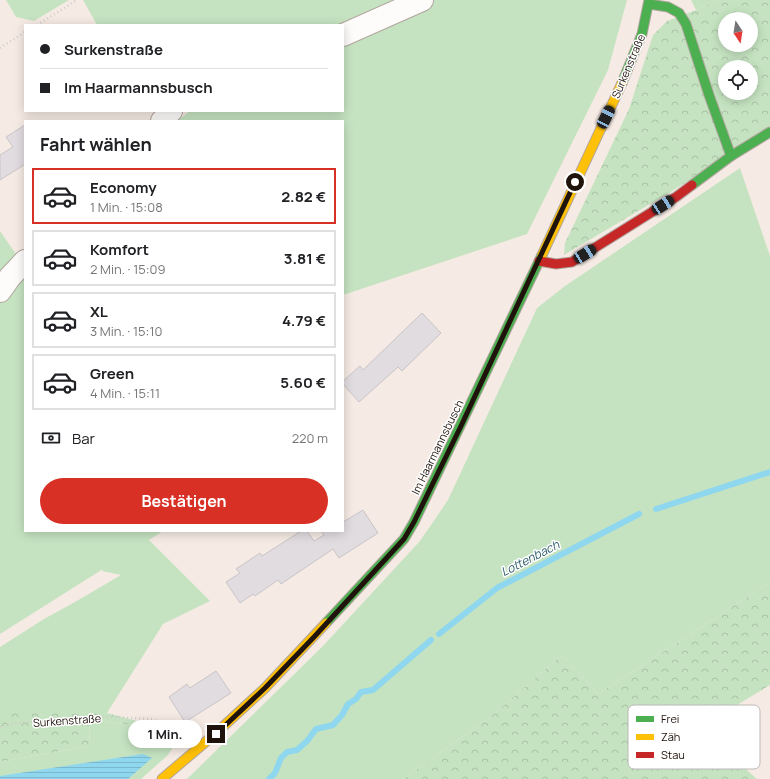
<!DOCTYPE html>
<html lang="de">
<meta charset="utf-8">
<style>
:root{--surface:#fff;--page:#f6f6f6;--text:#202124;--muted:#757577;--line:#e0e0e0;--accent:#d93025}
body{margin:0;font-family:Manrope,sans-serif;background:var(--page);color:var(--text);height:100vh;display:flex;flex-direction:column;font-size:15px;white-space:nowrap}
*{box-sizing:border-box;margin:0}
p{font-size:13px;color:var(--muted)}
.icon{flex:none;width:22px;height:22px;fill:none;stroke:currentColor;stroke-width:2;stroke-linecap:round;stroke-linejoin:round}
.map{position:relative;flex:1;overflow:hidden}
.panel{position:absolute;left:24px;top:120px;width:320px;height:412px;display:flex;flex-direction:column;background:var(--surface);border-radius:0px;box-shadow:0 2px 10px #0003}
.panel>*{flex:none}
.hud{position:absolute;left:24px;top:24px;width:320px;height:88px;border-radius:0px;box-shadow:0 2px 10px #0003;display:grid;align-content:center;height:88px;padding:0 16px;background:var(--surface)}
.needle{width:26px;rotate:168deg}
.buttons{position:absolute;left:718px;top:12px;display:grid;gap:8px}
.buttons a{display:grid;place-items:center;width:40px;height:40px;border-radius:50%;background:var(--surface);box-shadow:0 2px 10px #0003;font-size:20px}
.end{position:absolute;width:18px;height:18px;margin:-9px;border:5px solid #1f130c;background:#fff;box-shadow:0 0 0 2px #fff}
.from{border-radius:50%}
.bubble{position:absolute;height:28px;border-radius:14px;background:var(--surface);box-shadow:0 2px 10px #0003;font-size:13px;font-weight:700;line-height:28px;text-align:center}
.car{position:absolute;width:12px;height:24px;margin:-12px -6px;border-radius:5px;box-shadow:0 0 3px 1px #0007;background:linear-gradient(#222 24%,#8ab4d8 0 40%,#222 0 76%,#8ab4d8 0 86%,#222 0)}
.hud b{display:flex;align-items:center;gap:14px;height:38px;font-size:15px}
.hud b+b{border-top:1px solid var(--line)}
.hud i{width:10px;height:10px;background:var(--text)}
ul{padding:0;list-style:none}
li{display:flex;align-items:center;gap:12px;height:56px;margin:0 8px 6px;padding:0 8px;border:2px solid var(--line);border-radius:0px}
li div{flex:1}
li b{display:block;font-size:15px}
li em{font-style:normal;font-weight:700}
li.active{border-color:var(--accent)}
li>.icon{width:36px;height:36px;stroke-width:1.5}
h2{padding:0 16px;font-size:18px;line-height:48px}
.pay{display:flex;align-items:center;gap:10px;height:44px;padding:0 16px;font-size:15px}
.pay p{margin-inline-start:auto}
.action{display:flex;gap:8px;margin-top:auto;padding:8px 16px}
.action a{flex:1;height:46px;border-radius:24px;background:var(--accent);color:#fff;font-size:16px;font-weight:700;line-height:46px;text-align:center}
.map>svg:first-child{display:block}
.green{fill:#c5e3c1}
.forest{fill:url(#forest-crowns);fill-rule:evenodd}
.water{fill:url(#water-rules)}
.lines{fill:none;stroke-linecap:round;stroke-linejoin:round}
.stream{stroke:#8fd7ee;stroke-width:6}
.building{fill:#e1dce0;stroke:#c9c4c7}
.street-casing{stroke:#b1a69f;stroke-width:24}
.fast-casing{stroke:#b1a69f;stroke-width:11}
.slow-casing{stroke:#b1a69f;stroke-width:11}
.jam-casing{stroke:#b1a69f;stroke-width:11}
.path{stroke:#cfcbc8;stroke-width:2.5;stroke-dasharray:1 3;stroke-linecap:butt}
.street{stroke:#fefcfb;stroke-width:22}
.fast{stroke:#4caf50;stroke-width:9}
.slow{stroke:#ffc107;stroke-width:9}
.jam{stroke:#c62828;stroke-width:9}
.route{stroke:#1f130c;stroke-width:5}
.labels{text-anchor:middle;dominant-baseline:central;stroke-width:3;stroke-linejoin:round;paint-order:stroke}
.street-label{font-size:11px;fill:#1f130c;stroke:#fff}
.water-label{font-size:12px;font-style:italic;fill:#2d5c6b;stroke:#fff}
.key{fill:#fff;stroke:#bcb8b6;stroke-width:1}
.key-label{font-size:11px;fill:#1f130c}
</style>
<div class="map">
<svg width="770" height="779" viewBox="0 0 770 779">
<defs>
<pattern id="forest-crowns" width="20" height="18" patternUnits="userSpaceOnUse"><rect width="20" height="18" fill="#c5e3c1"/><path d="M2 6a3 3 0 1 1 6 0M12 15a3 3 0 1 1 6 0" fill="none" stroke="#a9c2a5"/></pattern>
<pattern id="water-rules" width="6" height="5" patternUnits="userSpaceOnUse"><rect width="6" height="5" fill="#8fd7ee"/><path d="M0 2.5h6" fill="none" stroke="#7bb8cb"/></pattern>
</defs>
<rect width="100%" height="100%" fill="#f6ebe4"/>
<!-- green -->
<g class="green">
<polygon points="6,0 69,0 34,21 16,17"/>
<polygon points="83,0 408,0 343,25 97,25"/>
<polygon points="434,0 627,0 608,70 527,234 343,295 343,121 177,121 190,111 343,111 343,40"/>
<polygon points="691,0 718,0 696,10"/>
<polygon points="740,168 770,256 770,582 598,694 562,655 490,717 403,779 187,779 323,646 420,541 448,500 537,308 565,286"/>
<polygon points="0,231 18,257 0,282"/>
<polygon points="25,261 25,531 163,531 149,540 210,601 163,624 107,713 0,713 0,647 44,619 75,602 121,575 102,571 103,569 0,634 0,291"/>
<polygon points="89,720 163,728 182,735 167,756 141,779 0,779 0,762 90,746"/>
</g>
<!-- forest -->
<g class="forest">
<path d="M718,0h52v128l-98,63 -108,64 1,-12 64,-134 24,-74 14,-14 29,-11zM725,19h26v26h-26zM725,67h26v26h-26z"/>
<polygon points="770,582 770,685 699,728 757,779 403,779 490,717 562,655 598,694"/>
<polygon points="0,713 107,713 163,728 89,720 90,746 0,762"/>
</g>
<!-- water -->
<polygon class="water" points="143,754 152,758 128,779 0,779 0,776"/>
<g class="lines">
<!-- stream -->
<g class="stream">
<polyline points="656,509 770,472"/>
<polyline points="439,634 497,588 639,514"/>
<polyline points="269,779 275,773 281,758 287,752 297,750 307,741 316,729 333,725 342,715 348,704 356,699 361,692 373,690 431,640"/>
</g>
</g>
<!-- building -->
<g class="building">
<polygon points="25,125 25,166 24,165 0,180 0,155 13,147 6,137"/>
<polygon points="422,313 441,333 402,371 398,367 359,402 343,384 343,381 360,366 363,370"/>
<polygon points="363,510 378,533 339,558 333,549 281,584 278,580 255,596 253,594 240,603 226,582 240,573 236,569 260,553 262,556 301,531 307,531 314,541 324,535 321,531 343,531 343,522"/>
<polygon points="216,671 231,693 185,722 169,697 187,684 190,688"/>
</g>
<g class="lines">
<!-- street casing -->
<g class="street-casing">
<g id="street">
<polyline points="343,35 422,0"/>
<polyline points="162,121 171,111"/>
<polyline points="0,291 10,277 25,261"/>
</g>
</g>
<!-- fast casing -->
<g class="fast-casing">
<g id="fast">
<polyline points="649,4 668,7 679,13 686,24 709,95 731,156"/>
<polyline points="622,83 642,34 649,0"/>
<polyline points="692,185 731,156 770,132"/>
<polyline points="326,623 404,539 414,522 542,255"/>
</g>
</g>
<!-- slow casing -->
<g class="slow-casing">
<g id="slow">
<polyline points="542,255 622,83"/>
<polyline points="162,779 216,733 265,688 326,623"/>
</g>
</g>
<!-- jam casing -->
<g class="jam-casing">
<polyline id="jam" points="539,261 556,264 572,262 676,197 692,185"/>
</g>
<!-- path -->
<g class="path">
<polyline points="37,25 77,0"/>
<polyline points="0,48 25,32"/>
<polyline points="0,727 10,724 91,716 153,719 179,736"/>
</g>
<!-- street -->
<use href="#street" class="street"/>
<!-- fast -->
<use href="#fast" class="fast"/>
<!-- slow -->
<use href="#slow" class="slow"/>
<!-- jam -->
<use href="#jam" class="jam"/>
</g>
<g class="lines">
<!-- route -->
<polyline class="route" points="216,734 265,688 314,637 404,539 414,522 461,426 575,182"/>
</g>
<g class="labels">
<!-- street labels -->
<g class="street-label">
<text transform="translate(628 66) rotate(-67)">Surkenstraße</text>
<text transform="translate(437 447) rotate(-64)">Im Haarmannsbusch</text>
<text transform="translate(67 720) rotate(-4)">Surkenstraße</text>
</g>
<!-- water labels -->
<g class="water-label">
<text transform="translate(530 558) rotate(-27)">Lottenbach</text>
</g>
</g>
<!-- legend -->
<rect x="628" y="705" width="132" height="64" rx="6" class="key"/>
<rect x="636" y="716" width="18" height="6" fill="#4caf50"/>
<rect x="636" y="734" width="18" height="6" fill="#ffc107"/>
<rect x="636" y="752" width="18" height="6" fill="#c62828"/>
<g class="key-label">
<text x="661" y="723">Frei</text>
<text x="661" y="741">Zäh</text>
<text x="661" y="759">Stau</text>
</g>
</svg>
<div class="buttons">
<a><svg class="needle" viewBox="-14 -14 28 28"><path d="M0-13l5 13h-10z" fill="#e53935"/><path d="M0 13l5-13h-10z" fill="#757577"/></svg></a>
<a><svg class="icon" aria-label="locate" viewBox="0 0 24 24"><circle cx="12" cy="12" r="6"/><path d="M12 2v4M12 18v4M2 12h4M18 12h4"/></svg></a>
</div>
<i class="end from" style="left:575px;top:182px"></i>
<i class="end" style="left:216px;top:734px"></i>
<div class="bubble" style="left:128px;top:720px;width:74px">1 Min.</div>
<i class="car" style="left:606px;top:117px;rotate:26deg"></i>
<i class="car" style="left:663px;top:205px;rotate:57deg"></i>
<i class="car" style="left:585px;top:254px;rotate:58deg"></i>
<div class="hud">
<b><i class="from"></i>Surkenstraße</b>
<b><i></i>Im Haarmannsbusch</b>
</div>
<section class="panel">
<h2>Fahrt wählen</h2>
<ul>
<li class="active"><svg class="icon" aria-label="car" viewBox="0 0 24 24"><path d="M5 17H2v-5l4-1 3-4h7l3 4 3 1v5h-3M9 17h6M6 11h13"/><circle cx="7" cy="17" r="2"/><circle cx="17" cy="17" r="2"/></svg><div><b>Economy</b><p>1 Min. · 15:08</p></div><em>2.82 €</em></li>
<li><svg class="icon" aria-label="car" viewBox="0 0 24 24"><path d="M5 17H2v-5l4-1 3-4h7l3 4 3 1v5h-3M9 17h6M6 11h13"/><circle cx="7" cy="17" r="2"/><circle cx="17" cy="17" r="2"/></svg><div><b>Komfort</b><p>2 Min. · 15:09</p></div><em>3.81 €</em></li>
<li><svg class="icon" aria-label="car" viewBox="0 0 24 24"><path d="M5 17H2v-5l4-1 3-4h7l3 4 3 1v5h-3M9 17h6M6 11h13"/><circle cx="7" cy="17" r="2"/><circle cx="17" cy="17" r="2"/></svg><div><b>XL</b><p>3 Min. · 15:10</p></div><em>4.79 €</em></li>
<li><svg class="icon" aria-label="car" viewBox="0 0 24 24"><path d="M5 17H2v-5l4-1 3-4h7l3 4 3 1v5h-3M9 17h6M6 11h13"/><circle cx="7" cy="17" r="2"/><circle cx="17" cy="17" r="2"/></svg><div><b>Green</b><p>4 Min. · 15:11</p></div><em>5.60 €</em></li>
</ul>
<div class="pay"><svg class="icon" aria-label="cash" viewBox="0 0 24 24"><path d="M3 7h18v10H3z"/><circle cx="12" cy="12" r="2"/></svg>Bar<p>220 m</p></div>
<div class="action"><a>Bestätigen</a></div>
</section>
</div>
